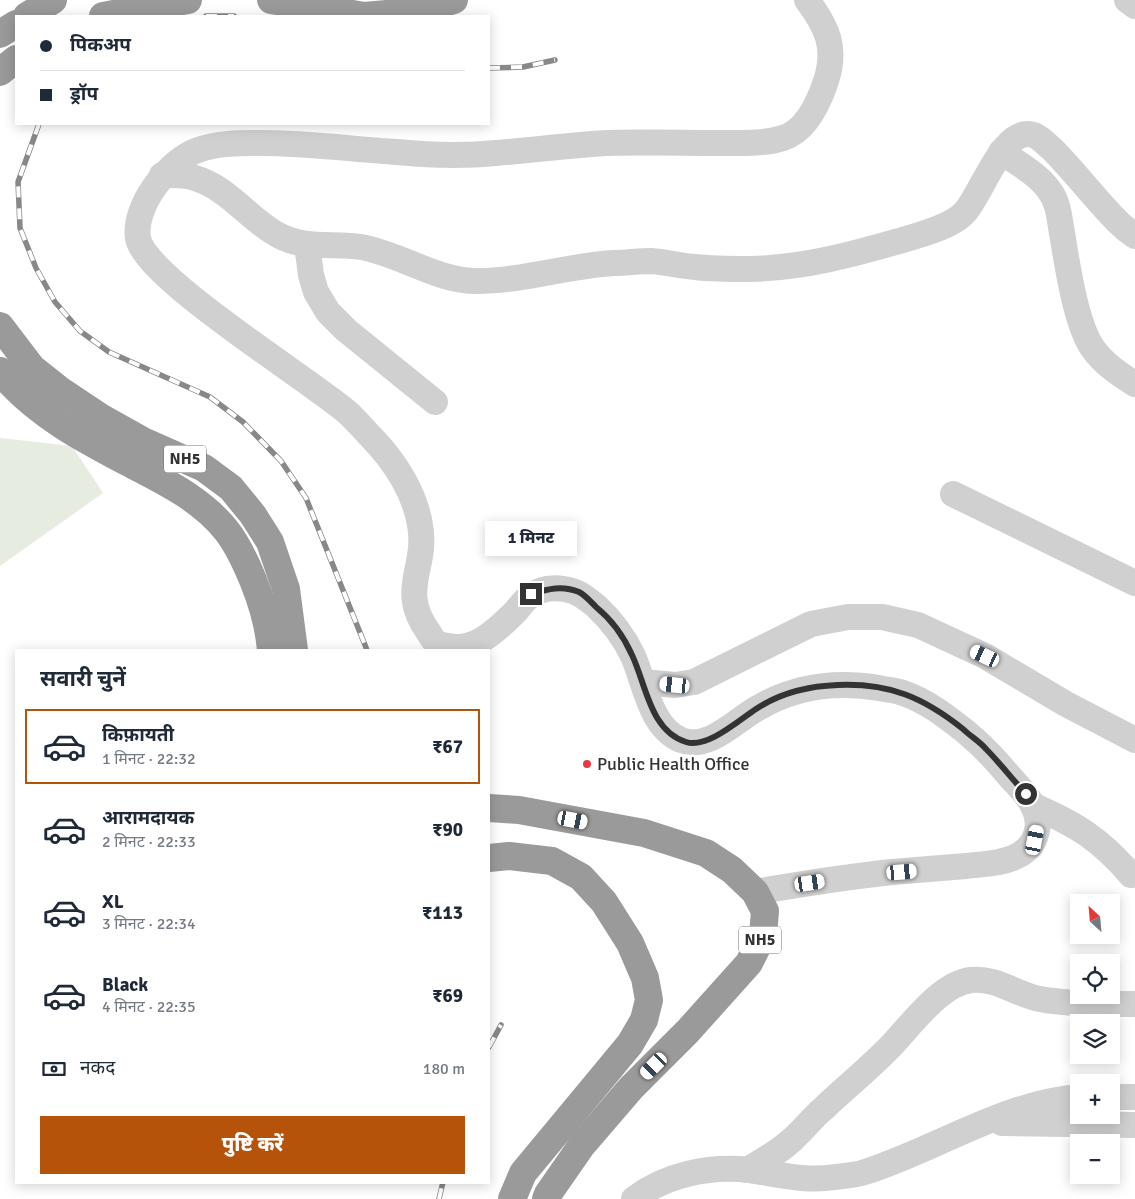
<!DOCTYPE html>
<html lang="hi">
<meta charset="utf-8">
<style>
:root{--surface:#fff;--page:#f6f6f7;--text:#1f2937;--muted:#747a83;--line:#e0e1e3;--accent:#b45309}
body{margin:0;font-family:Signika,"Noto Sans Devanagari",sans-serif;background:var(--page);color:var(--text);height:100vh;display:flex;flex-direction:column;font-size:19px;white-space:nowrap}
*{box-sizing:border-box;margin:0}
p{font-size:16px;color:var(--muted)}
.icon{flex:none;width:28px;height:28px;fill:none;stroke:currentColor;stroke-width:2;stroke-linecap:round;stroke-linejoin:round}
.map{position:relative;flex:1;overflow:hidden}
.drawer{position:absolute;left:15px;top:649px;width:475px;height:535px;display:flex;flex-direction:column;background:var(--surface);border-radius:0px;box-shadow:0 2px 12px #0003}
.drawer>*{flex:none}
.guide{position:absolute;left:15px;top:15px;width:475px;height:110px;border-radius:0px;box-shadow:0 2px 12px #0003;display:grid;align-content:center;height:110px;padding:0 25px;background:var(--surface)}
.needle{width:32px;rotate:334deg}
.controls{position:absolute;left:1070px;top:894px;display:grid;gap:10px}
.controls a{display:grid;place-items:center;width:50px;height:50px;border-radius:0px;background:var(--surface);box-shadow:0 2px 12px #0003;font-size:25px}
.end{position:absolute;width:22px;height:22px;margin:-11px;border:6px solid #333;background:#fff;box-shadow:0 0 0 2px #fff}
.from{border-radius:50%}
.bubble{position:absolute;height:35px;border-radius:0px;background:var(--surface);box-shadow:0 2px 12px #0003;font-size:16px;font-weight:800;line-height:35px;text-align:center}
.car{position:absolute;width:15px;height:30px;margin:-15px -8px;border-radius:6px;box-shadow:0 0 4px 1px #0007;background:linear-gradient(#fff 24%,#345 0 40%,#fff 0 76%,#345 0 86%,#fff 0)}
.guide b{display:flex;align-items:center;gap:18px;height:48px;font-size:19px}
.guide b+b{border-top:1px solid var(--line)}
.guide i{width:12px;height:12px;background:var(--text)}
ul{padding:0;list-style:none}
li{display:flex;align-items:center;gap:15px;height:75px;margin:0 10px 8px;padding:0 15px;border:2px solid transparent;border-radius:0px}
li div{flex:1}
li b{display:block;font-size:19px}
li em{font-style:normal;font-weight:800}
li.selected{border-color:var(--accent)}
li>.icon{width:45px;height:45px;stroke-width:1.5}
h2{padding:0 25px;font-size:22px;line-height:60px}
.pay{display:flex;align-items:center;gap:12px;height:55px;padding:0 25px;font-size:19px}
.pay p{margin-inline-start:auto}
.action{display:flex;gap:10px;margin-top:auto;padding:10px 25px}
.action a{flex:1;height:58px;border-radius:0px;background:var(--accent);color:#fff;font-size:20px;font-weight:800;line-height:58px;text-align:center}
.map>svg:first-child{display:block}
.green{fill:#e6ecdf}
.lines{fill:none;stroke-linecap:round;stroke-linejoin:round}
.minor{stroke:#d0d0d0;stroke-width:26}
.highway{stroke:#9a9a9a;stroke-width:28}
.rail-casing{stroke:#888;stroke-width:5.5}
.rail{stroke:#fff;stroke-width:4;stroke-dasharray:11;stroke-linecap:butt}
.route{stroke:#333;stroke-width:6}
.poi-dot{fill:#e63946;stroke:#fff;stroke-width:2}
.labels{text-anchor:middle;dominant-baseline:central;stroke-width:5;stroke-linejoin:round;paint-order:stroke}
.shield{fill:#fff;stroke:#707070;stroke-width:1}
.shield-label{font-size:16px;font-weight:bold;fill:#333}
.poi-label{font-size:18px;fill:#333;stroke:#fff;text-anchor:start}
</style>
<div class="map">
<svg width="1135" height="1199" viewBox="0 0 1135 1199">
<rect width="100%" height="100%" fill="#fff"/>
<!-- green -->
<polygon class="green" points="0,438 72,446 103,493 0,566"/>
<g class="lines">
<!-- minor -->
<g class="minor">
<polyline points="1127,0 1135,6"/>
<path d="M1001,152c15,10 38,23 48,38 10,13 10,27 13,43 5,30 14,94 32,117 10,14 26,25 41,34"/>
<path d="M162,175c11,0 23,-1 33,3 34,10 55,43 85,58 25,13 54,7 81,11 40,7 75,34 116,34 46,0 90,-15 136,-18 12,0 26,-2 38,-2 15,1 29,5 44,6 18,2 37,2 55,2 54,-1 104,-15 156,-30 17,-5 47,-13 59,-27 17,-18 38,-87 69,-77 7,3 13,10 18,14 23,23 43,50 66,73 5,5 11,10 17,14"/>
<polyline points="307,245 311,275 316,292 328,312 346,330 435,402"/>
<polyline points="953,494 1135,583"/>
<polyline points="643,682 675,685 694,682 811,624 848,617 882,617 918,625 985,656 1066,704 1135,740"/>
<path d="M1034,806c43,19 66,33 97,69"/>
<path d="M755,892c46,-8 91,-15 137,-20 24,-2 49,-4 74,-6 17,-2 34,-2 49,-9 20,-9 29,-31 18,-51 -5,-11 -15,-20 -23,-29 -14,-17 -27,-31 -44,-45 -19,-15 -39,-31 -63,-39 -8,-3 -16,-3 -24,-5 -42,-7 -84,-2 -121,20 -22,12 -49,43 -77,32 -31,-13 -36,-57 -48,-84 -9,-19 -22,-36 -37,-50 -11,-9 -18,-15 -32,-17 -12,-2 -25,0 -35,8 -7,5 -11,13 -17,18 -17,17 -39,37 -64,31 -4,-1 -8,-1 -12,-3 -3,-3 -5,-7 -7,-10 -32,-44 -1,-64 -9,-108 -5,-32 -25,-63 -47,-86 -9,-9 -17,-19 -26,-27 -37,-32 -203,-135 -209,-174 -5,-32 31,-78 60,-88 20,-7 40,-7 61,-7 47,0 92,6 138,9 31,3 68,4 99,1 38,-3 75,-8 112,-10 38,-1 75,0 113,0 20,0 43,1 62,-5 23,-7 36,-36 43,-57 11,-34 1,-54 -19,-81"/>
<polyline points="1111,1097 1135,1097"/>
<polyline points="1002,1123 1135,1125"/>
<path d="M747,1170c17,-10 34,-19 47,-32 11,-10 19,-21 30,-30 20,-19 42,-37 61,-56 23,-22 53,-68 86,-72 25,-3 46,15 69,19 31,6 64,4 95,5"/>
<path d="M634,1199c31,-24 76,-34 115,-29 29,4 56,12 86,7 10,-1 21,-2 30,-5 72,-23 136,-68 214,-75"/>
</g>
<!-- highway -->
<g class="highway">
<polyline points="271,0 364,16 420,11 454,0"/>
<polyline points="27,16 53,0"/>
<polyline points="103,16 188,0"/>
<polyline points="0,34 16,24"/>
<polyline points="0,72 16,59"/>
<polyline points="0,326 32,368 61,391 100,417 143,441 204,468 231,488 253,515 270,542 286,589 294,650"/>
<path d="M0,371c35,43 85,69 133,94 33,17 69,35 93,65 12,15 20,33 27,50 9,22 16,46 18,70"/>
<polyline points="489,808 519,810 644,833 706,853 732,870 755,892 765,911 763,935 749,963 688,1031 631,1088 582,1145 548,1194 546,1199"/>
<polyline points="489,858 509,856 552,861 581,877 604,902 630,943 645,978 649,1000 644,1020 630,1044 523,1173 512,1199"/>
</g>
<!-- rail casing -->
<g class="rail-casing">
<g id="rail">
<polyline points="206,16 234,16"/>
<polyline points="489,68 523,67 555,60"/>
<polyline points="39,124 18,182 20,228 36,268 55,302 80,331 109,352 210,397 243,422 281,461 306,498 367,650"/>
<polyline points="489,1047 501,1025"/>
<polyline points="439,1199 443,1182"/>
</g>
</g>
<!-- rail -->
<use href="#rail" class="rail"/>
</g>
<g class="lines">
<!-- route -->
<path class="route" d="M531,594c17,-5 31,-9 48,-2 6,3 12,10 17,15 16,13 28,30 36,48 14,29 18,76 54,87 21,7 53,-22 70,-33 24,-16 53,-23 82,-24 51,-2 85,12 125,44 7,7 16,12 23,20 14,14 26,30 40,45"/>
</g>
<!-- markers -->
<circle class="poi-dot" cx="587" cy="764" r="5"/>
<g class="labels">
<!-- shield labels -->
<g class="shield">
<rect x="164" y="445.5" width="42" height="27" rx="4"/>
<rect x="739" y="926.5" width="42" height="27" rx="4"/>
</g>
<g class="shield-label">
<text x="185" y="459">NH5</text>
<text x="760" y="940">NH5</text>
</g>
<!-- poi labels -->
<g class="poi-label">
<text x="597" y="764">Public Health Office</text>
</g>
</g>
</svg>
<div class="controls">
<a><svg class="needle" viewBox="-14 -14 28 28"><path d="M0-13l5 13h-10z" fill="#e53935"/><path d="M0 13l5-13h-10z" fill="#747a83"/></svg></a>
<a><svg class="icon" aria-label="locate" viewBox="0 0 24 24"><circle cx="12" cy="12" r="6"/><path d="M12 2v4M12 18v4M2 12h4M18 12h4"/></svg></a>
<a><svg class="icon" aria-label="layers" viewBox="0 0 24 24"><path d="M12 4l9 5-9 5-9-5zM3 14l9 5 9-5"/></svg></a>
<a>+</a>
<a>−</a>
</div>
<i class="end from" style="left:1026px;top:794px"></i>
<i class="end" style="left:531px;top:594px"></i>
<div class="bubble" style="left:485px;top:521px;width:92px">1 मिनट</div>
<i class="car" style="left:985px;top:656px;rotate:295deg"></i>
<i class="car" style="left:675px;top:685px;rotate:276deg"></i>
<i class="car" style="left:573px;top:820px;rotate:101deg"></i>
<i class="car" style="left:1035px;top:840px;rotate:11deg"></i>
<i class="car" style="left:902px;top:872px;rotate:85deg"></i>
<i class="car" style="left:810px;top:883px;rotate:81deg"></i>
<i class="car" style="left:654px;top:1066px;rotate:225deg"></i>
<div class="guide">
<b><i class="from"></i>पिकअप</b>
<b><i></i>ड्रॉप</b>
</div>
<section class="drawer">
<h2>सवारी चुनें</h2>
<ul>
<li class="selected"><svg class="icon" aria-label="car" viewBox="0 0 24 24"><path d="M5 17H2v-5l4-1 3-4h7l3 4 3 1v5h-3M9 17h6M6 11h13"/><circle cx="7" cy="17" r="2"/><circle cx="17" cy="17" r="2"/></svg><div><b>किफ़ायती</b><p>1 मिनट · 22:32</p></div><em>₹67</em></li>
<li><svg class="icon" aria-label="car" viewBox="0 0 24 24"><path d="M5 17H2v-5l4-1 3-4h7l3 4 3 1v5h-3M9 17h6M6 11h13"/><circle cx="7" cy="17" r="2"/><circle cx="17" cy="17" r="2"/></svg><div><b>आरामदायक</b><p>2 मिनट · 22:33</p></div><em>₹90</em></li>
<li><svg class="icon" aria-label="car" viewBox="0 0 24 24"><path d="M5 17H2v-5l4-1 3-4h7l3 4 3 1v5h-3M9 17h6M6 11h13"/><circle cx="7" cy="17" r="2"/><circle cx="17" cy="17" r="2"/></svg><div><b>XL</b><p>3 मिनट · 22:34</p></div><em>₹113</em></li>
<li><svg class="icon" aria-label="car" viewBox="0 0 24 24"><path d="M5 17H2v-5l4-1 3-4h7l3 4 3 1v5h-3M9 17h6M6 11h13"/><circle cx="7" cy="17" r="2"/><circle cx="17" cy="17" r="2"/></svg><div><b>Black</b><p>4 मिनट · 22:35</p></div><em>₹69</em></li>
</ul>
<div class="pay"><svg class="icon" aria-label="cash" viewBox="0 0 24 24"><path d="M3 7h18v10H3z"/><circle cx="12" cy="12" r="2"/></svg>नकद<p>180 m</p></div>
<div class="action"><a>पुष्टि करें</a></div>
</section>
</div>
